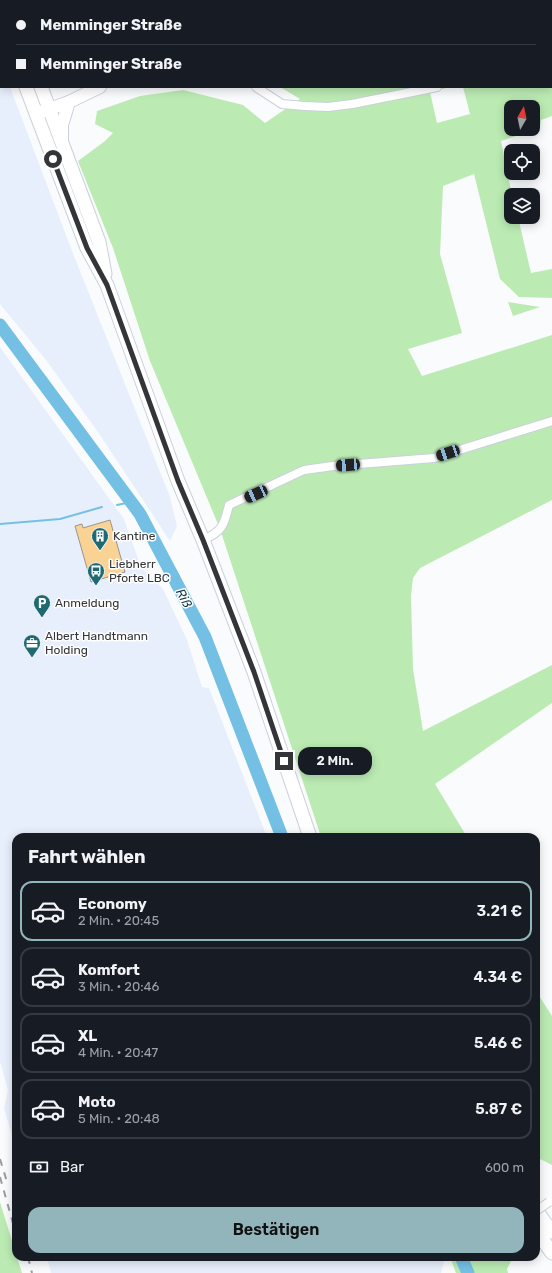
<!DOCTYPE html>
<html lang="de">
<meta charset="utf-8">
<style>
:root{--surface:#171b24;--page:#20242c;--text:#f1f3f6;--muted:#9ea1a6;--line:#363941;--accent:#92b5bb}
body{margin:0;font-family:Rubik,sans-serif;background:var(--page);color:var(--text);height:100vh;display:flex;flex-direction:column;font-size:15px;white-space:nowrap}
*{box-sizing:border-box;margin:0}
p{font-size:13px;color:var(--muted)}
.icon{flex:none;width:22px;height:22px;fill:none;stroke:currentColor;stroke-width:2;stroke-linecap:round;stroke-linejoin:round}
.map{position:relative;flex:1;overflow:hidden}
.drawer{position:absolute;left:12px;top:833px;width:528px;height:428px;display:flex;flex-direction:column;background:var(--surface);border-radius:12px;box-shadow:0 2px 10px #0003}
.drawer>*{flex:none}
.guide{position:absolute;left:0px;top:0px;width:552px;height:88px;box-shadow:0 2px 10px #0003;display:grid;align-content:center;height:88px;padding:0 16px;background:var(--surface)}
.needle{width:26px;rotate:9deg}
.buttons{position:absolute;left:504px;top:100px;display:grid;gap:8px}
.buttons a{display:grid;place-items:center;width:36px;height:36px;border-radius:8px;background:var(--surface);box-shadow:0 2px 10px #0003;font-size:20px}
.end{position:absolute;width:18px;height:18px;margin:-9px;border:5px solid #333538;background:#fff;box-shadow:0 0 0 2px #fff}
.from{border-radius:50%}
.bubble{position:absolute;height:28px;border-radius:12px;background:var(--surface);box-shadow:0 2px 10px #0003;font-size:13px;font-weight:600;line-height:28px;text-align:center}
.car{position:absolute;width:12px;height:24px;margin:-12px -6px;border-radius:5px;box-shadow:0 0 3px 1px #0007;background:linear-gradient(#222 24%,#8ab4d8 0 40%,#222 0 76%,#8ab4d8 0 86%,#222 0)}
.guide b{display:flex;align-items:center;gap:14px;height:38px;font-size:15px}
.guide b+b{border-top:1px solid var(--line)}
.guide i{width:10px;height:10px;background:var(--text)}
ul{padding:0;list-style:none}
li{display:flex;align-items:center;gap:12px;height:60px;margin:0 8px 6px;padding:0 8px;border:2px solid var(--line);border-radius:12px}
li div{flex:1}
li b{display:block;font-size:15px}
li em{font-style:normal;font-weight:600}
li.selected{border-color:var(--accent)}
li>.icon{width:36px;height:36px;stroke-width:1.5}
h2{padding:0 16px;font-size:18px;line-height:48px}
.pay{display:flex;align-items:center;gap:10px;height:44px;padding:0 16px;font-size:15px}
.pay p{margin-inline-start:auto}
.action{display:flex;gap:8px;margin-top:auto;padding:8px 16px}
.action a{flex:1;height:46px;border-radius:12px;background:var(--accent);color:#111;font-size:16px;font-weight:600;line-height:46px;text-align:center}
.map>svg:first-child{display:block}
.built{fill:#e8effc}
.green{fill:#bbebb3;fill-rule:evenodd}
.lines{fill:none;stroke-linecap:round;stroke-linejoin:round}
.stream{stroke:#74c0e4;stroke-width:2}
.river{stroke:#74c0e4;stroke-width:13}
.building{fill:#fad394;stroke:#9a958c}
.street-casing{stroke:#cbd0da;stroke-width:10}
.secondary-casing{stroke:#cbd0da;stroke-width:14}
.primary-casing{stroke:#cbd0da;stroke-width:15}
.street{stroke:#fff;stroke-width:8}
.secondary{stroke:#fff;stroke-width:12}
.primary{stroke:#fff;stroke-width:13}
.rail{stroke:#9b9c9f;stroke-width:2;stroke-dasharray:7 7;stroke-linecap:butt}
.street-bridge-casing{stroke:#cbd0da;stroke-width:10;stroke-linecap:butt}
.street-bridge{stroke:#fff;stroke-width:8}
.route{stroke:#333538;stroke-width:5}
.labels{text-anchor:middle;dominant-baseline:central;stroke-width:3;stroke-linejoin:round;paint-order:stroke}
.poi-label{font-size:12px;fill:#333538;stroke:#fff;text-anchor:start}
.water-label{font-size:13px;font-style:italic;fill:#153847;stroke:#fff}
</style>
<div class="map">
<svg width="552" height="1273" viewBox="0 0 552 1273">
<rect width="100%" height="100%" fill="#fafbfd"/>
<!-- built -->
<g class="built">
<polygon points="0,62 1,87 10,87 72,251 170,497 177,526 170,541 98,432 46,360 0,304"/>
<polygon points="0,347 124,519 141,567 163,589 187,640 202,687 209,688 267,837 16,837 16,1149 4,1108 8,1090 0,1062"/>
<polygon points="47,1257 443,1257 444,1261 441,1273 51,1273"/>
</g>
<!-- green -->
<g class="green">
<path d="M371,0h181v116l-11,4 -1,8 -39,13 11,54h-1v22h7l13,56 21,-4v29l-33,-1 -19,-18 -26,-105 -31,12 -3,68 22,79 -54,16 14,27 130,-41v165l-132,68 -7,10 -2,18 2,73 10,62 129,-66v38l-117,81 32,53h-146l-101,-308 -70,-168 -37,-113 -35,-87 27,-20 8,-8 -18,-9 2,-13 43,-15 43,-6 60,15 22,18 35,-24 -20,-12h170l-20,5 7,31 33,-9 -7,-27h88v-86zM511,107h22v22h-22z"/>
<polygon points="508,302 540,307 513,316"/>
<polygon points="536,991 552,1016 552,1165 536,1157"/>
<polygon points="0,1202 22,1273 0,1273"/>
<polygon points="450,1257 513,1257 507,1269 508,1273 456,1273"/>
</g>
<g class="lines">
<!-- stream -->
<g class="stream">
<polyline points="117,505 131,502"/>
<polyline points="0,524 60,519 102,507"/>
</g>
<!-- river -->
<g class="river">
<polyline points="0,325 140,514 205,637 282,837"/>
<polyline points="461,1257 468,1273"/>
</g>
</g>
<!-- building -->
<polygon class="building" points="110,520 125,572 91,582 75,526 82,524 83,528"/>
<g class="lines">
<!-- street casing -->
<g class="street-casing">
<g id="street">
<polyline points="98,0 98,1"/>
<polyline points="232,0 232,1"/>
<polyline points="551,58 552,58"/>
<polyline points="256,87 282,104 305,106 328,107 352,104 437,87"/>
<path d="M203,540c20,-9 21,-15 26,-35l75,-35 29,-4 101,-8 118,-37"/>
</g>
</g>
<!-- secondary casing -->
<g class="secondary-casing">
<g id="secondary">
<polyline points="356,1 357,0"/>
<polyline points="41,112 69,102 100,87"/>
<polyline points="62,140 62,125 69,102"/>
</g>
</g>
<!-- primary casing -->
<g class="primary-casing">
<g id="primary">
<polyline points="8,0 8,1"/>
<polyline points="0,19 1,22"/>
<polyline points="26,87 87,248 107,285 178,481 203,540 254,672 310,837"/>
<polyline points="41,87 99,242 105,274"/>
<polyline points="536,1210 552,1232"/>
<polyline points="536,1230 552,1253"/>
</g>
</g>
<!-- street -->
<use href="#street" class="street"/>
<!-- secondary -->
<use href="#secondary" class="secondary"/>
<!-- primary -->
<use href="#primary" class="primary"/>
<!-- rail -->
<g class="rail">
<polyline points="0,1159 7,1182"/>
<polyline points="0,1177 16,1234"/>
<polyline points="28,1257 32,1273"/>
</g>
<!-- street-bridge casing -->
<g class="street-bridge-casing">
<polyline id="street-bridge" points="536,1211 549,1202"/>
</g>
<!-- street-bridge -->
<use href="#street-bridge" class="street-bridge"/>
</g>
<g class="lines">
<!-- route -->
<polyline class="route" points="53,159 87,248 107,285 178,481 203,540 254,672 284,761"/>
</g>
<!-- icons -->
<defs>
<g id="building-pin" transform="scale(0.9)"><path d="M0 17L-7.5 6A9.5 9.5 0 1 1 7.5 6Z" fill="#1f6973" stroke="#fff"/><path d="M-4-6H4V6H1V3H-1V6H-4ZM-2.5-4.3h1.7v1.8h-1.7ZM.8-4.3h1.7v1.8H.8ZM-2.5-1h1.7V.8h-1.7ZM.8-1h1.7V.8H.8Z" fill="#fff"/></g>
<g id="bus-pin" transform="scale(0.9)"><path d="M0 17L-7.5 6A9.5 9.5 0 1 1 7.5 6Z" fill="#1f6973" stroke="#fff"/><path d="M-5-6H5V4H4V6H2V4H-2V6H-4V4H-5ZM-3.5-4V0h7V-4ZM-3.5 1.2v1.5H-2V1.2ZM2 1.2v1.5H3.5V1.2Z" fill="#fff"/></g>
<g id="parking-pin" transform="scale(0.9)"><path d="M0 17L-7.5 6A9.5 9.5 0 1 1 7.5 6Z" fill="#1f6973" stroke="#fff"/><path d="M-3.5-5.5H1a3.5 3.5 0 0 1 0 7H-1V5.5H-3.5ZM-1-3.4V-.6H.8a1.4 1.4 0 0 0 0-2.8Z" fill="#fff"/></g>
<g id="office-pin" transform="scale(0.9)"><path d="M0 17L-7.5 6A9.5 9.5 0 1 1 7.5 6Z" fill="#1f6973" stroke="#fff"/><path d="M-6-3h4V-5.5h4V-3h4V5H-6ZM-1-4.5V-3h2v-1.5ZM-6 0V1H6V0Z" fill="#fff"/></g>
</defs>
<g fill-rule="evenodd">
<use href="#building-pin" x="100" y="536"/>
<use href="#bus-pin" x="96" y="571"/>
<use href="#parking-pin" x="42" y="603"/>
<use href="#office-pin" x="32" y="643"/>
</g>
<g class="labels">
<!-- poi labels -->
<g class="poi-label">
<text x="113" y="536">Kantine</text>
<text x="109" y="564">Liebherr<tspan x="109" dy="14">Pforte LBC</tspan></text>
<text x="55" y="603">Anmeldung</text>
<text x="45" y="636">Albert Handtmann<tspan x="45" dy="14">Holding</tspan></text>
</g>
<!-- water labels -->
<g class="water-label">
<text transform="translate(184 598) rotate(62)">Riß</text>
</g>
</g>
</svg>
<div class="buttons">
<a><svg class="needle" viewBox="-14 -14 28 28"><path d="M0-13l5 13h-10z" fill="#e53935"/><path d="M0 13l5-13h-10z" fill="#9ea1a6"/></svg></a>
<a><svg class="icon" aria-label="locate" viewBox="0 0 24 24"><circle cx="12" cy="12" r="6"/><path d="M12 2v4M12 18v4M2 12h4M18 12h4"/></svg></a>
<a><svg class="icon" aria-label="layers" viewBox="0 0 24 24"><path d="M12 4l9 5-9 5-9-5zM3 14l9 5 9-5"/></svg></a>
</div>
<i class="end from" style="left:53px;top:159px"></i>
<i class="end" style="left:284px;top:761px"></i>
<div class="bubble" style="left:298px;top:747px;width:74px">2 Min.</div>
<i class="car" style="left:448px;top:453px;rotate:252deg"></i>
<i class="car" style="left:348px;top:465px;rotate:266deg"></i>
<i class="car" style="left:256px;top:494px;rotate:246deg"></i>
<div class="guide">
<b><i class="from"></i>Memminger Straße</b>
<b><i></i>Memminger Straße</b>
</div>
<section class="drawer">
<h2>Fahrt wählen</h2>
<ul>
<li class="selected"><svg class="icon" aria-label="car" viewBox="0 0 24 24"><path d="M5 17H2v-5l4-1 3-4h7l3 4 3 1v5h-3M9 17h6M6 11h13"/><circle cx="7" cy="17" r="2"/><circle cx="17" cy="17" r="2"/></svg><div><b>Economy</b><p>2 Min. · 20:45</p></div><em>3.21 €</em></li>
<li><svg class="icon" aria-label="car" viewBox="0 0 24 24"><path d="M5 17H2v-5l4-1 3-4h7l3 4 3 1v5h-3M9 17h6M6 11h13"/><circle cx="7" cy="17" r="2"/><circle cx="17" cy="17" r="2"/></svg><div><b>Komfort</b><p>3 Min. · 20:46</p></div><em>4.34 €</em></li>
<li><svg class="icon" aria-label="car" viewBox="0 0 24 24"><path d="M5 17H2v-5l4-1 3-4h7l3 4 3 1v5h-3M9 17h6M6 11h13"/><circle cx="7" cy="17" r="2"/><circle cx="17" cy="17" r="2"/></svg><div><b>XL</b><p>4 Min. · 20:47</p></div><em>5.46 €</em></li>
<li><svg class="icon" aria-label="car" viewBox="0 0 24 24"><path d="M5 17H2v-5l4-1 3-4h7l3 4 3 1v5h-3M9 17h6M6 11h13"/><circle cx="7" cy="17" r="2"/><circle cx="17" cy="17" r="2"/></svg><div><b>Moto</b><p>5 Min. · 20:48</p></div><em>5.87 €</em></li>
</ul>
<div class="pay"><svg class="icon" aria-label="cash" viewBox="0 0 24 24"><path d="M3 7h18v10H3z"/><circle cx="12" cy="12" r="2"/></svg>Bar<p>600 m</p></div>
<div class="action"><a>Bestätigen</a></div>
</section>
</div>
